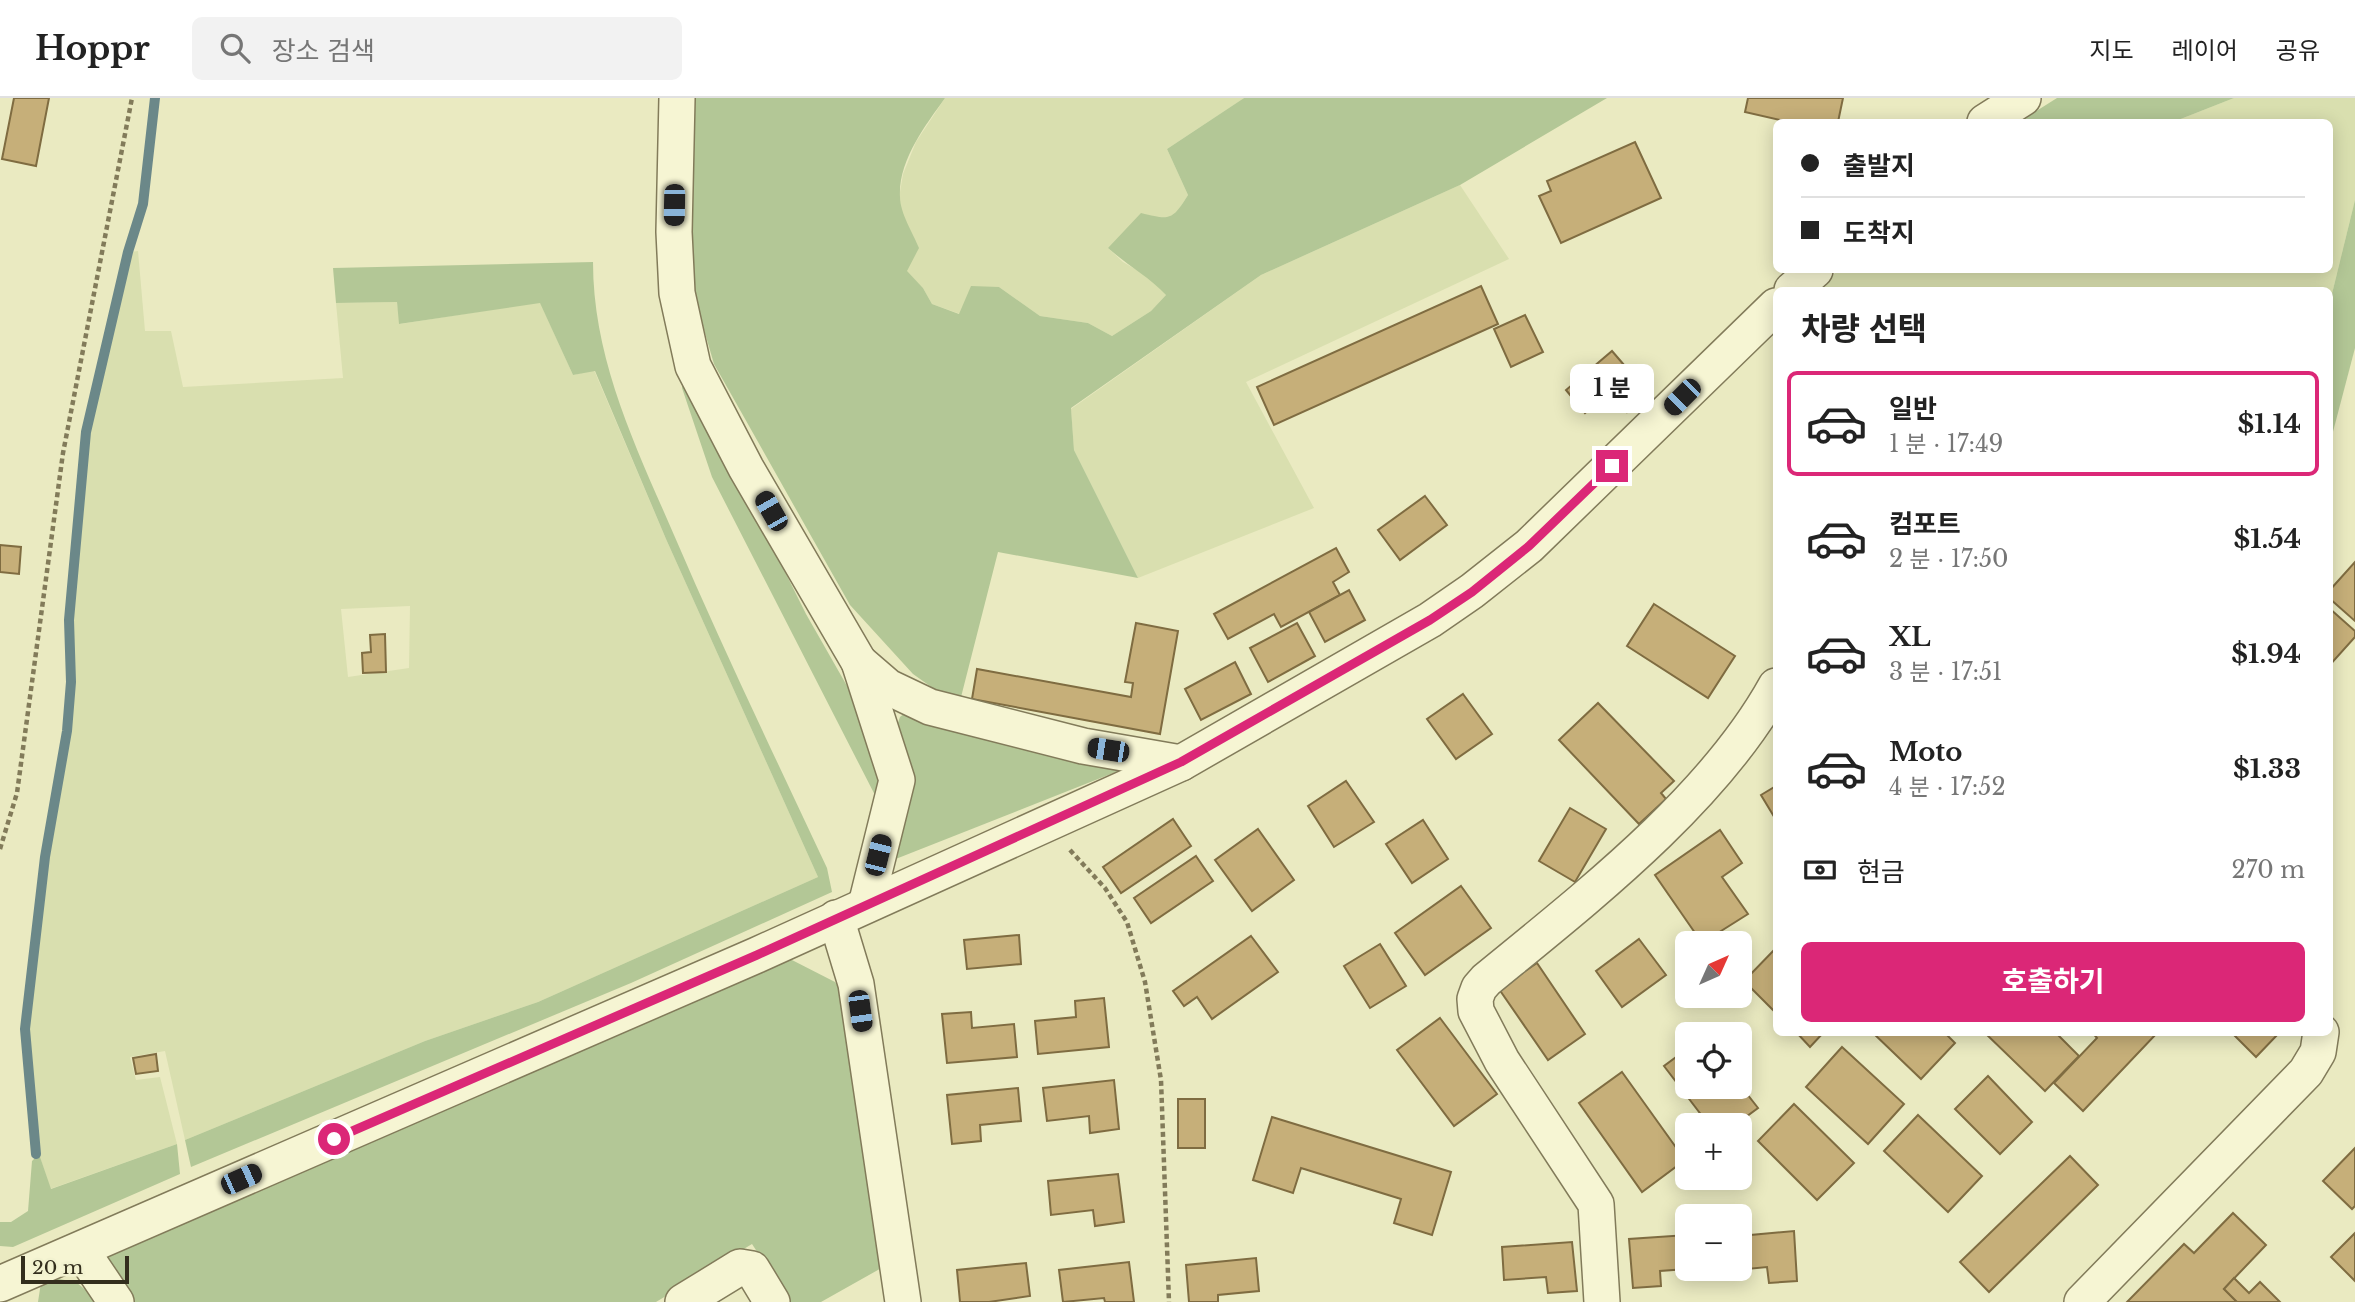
<!DOCTYPE html>
<html lang="ko">
<meta charset="utf-8">
<style>
:root{--surface:#fff;--page:#f2f2f2;--text:#222;--muted:#767676;--line:#e0e0e0;--accent:#db2777}
body{margin:0;font-family:"Libre Baskerville","Noto Sans KR",serif;background:var(--page);color:var(--text);height:100vh;display:flex;flex-direction:column;font-size:26px;white-space:nowrap}
*{box-sizing:border-box;margin:0}
p{font-size:23px;color:var(--muted)}
.icon{flex:none;width:38px;height:38px;fill:none;stroke:currentColor;stroke-width:2;stroke-linecap:round;stroke-linejoin:round}
.map{position:relative;flex:1;overflow:hidden}
.panel{position:absolute;left:1773px;top:189px;width:560px;height:749px;display:flex;flex-direction:column;background:var(--surface);border-radius:10px;box-shadow:0 4px 18px #0003}
.panel>*{flex:none}
.hud{position:absolute;left:1773px;top:21px;width:560px;height:154px;border-radius:10px;box-shadow:0 4px 18px #0003;display:grid;align-content:center;height:154px;padding:0 28px;background:var(--surface)}
.needle{width:46px;rotate:45deg}
.buttons{position:absolute;left:1675px;top:833px;display:grid;gap:14px}
.buttons a{display:grid;place-items:center;width:77px;height:77px;border-radius:10px;background:var(--surface);box-shadow:0 4px 18px #0003;font-size:35px}
.scale{position:absolute;left:21px;bottom:18px;width:108px;box-sizing:border-box;padding-left:7px;border:4px solid #332e1d;border-top:0;font-size:19px;line-height:24px;white-space:nowrap;color:#332e1d;-webkit-text-stroke:5px #f2f2d0;paint-order:stroke}
.end{position:absolute;width:32px;height:32px;margin:-16px;border:9px solid #db2777;background:#fff;box-shadow:0 0 0 4px #fff}
.from{border-radius:50%}
.bubble{position:absolute;height:49px;border-radius:10px;background:var(--surface);box-shadow:0 4px 18px #0003;font-size:23px;font-weight:700;line-height:49px;text-align:center}
.car{position:absolute;width:21px;height:42px;margin:-21px -10px;border-radius:9px;box-shadow:0 0 5px 2px #0007;background:linear-gradient(#222 24%,#8ab4d8 0 40%,#222 0 76%,#8ab4d8 0 86%,#222 0)}
.hud b{display:flex;align-items:center;gap:24px;height:66px;font-size:26px}
.hud b+b{border-top:2px solid var(--line)}
.hud i{width:18px;height:18px;background:var(--text)}
ul{padding:0;list-style:none}
li{display:flex;align-items:center;gap:21px;height:105px;margin:0 14px 10px;padding:0 14px;border:4px solid transparent;border-radius:10px}
li div{flex:1}
li b{display:block;font-size:26px}
li em{font-style:normal;font-weight:700}
li.selected{border-color:var(--accent)}
li>.icon{width:63px;height:63px;stroke-width:1.5}
h2{padding:0 28px;font-size:32px;line-height:84px}
.pay{display:flex;align-items:center;gap:18px;height:77px;padding:0 28px;font-size:26px}
.pay p{margin-inline-start:auto}
.cta{display:flex;gap:14px;margin-top:auto;padding:14px 28px}
.cta a{flex:1;height:80px;border-radius:10px;background:var(--accent);color:#fff;font-size:28px;font-weight:700;line-height:80px;text-align:center}
header{display:flex;align-items:center;gap:42px;box-sizing:border-box;height:98px;padding:0 35px;background:var(--surface);border-bottom:2px solid var(--line)}
header strong{font-size:33px}
nav{display:flex;gap:38px;margin-inline-start:auto;font-size:24px}
.search{width:490px;height:63px;background:var(--page);display:flex;align-items:center;gap:18px;box-sizing:border-box;padding:0 24px;border-radius:10px;color:var(--muted);font-size:26px}
.map>svg:first-child{display:block}
.farmland{fill:#d9dfaf;fill-rule:evenodd}
.green{fill:#b3c796}
.lines{fill:none;stroke-linecap:round;stroke-linejoin:round}
.stream{stroke:#6b8889;stroke-width:10}
.building{fill:#c6af79;stroke:#7f6c41;stroke-width:2}
.minor-casing{stroke:#827b5a;stroke-width:38}
.path{stroke:#827b5a;stroke-width:4.5;stroke-dasharray:5 3.5;stroke-linecap:butt}
.minor{stroke:#f6f5d3;stroke-width:35}
.route{stroke:#db2777;stroke-width:9}
</style>
<header>
<strong>Hoppr</strong>
<div class="search"><svg class="icon" aria-label="search" viewBox="0 0 24 24"><circle cx="10" cy="10" r="6"/><path d="M15 15l6 6"/></svg>장소 검색</div>
<nav><a>지도</a><a>레이어</a><a>공유</a></nav>
</header>
<div class="map">
<svg width="2355" height="1204" viewBox="0 0 2355 1204">
<rect width="100%" height="100%" fill="#eaeac1"/>
<!-- farmland -->
<g class="farmland">
<polygon points="945,0 1244,0 1167,51 1188,97 1176,116 1108,150 1123,164 1149,179 1166,197 1151,213 1112,238 1088,225 1040,218 999,189 960,216 932,206 923,190 906,173 899,100 903,76 916,44"/>
<polygon points="2234,0 2355,0 2355,102 2329,208 2329,192 1815,192 1839,172 2329,172 2329,24 2173,24"/>
<polygon points="1460,87 1509,161 1246,284 1314,410 1138,480 1074,352 1071,311 1261,177"/>
<path d="M138,153l7,80h26l12,56 160,-9 -7,-75 61,-1 3,22 140,-22 33,73 21,-5 72,169 152,338 -280,125 -113,39 -240,99 -20,-89 -35,6 6,23 24,-3 17,67 -127,45 -11,-35 -11,-125 5,-60 14,-111 23,-126 2,-112 16,-187 43,-181zM410,508l-1,62 -61,9 -7,-68z"/>
</g>
<!-- green -->
<g class="green">
<path d="M690,0h255c-20,28 -47,63 -45,99 0,16 13,36 19,51l-12,23 16,17 9,16 27,10 12,-28 28,1 41,29 48,7 24,13 39,-25 15,-16c-18,-19 -39,-30 -58,-47l33,-35c29,7 31,8 47,-18l-21,-46 77,-51h363l-147,87 -199,90 -190,133 3,42 64,128 -140,-26 -38,149 -23,-10 -24,-17 -63,-69 -136,-241 -23,-79z"/>
<polygon points="2057,0 2234,0 2173,24 2019,24"/>
<polygon points="2355,102 2355,250 2329,349 2329,208"/>
<path d="M593,164c0,98 43,185 81,273 48,112 101,222 153,333l5,24 -201,91 -440,184 -6,-27 240,-99 113,-39 280,-125 -152,-338 -71,-168 -22,4 -33,-72 -141,21 -2,-22 -61,1 -3,-35z"/>
<polygon points="683,269 806,516 871,630 884,660 878,703 712,379 682,290"/>
<polygon points="907,613 1141,664 883,766 895,633 900,619"/>
<polygon points="790,861 835,884 851,908 885,1168 821,1204 790,1204 752,1146 656,1204 129,1204 106,1165 109,1157 774,863"/>
<polygon points="177,1046 180,1076 13,1149 0,1148 0,1124 11,1124 28,1113 32,1063 39,1056 51,1091"/>
<polygon points="42,1178 76,1184 100,1204 38,1204"/>
</g>
<g class="lines">
<!-- stream -->
<polyline class="stream" points="36,1056 25,931 45,759 67,633 71,584 69,522 86,334 128,154 143,106 155,0"/>
</g>
<!-- building -->
<g class="building">
<polygon points="14,0 49,0 36,68 2,61"/>
<polygon points="1748,0 1843,0 1838,24 1789,24 1745,14"/>
<polygon points="1635,44 1661,100 1561,145 1539,98 1551,93 1547,83"/>
<polygon points="1481,188 1498,226 1274,327 1257,289"/>
<polygon points="1525,217 1543,254 1511,269 1494,231"/>
<polygon points="1612,253 1649,296 1627,314 1610,294 1585,315 1566,292"/>
<polygon points="1425,398 1447,427 1400,462 1378,432"/>
<polygon points="0,447 21,449 19,476 0,474"/>
<polygon points="1336,450 1349,474 1333,484 1340,497 1281,529 1274,516 1228,541 1214,516"/>
<polygon points="2355,464 2355,523 2329,500 2329,493"/>
<polygon points="1349,492 1365,522 1325,544 1309,514"/>
<polygon points="1654,506 1735,558 1708,600 1627,548"/>
<polygon points="2329,510 2355,533 2355,539 2329,568"/>
<polygon points="1136,525 1178,533 1160,636 972,601 977,571 1131,599 1133,585 1125,584"/>
<polygon points="1297,525 1315,558 1268,584 1250,550"/>
<polygon points="385,536 386,574 363,575 362,555 371,554 370,537"/>
<polygon points="1235,564 1251,596 1201,622 1185,591"/>
<polygon points="1463,596 1492,636 1456,661 1427,621"/>
<polygon points="1598,605 1674,683 1661,695 1666,701 1639,726 1559,642"/>
<polygon points="1346,683 1374,724 1334,749 1308,708"/>
<polygon points="1776,688 1776,722 1761,697"/>
<polygon points="1570,710 1606,731 1575,784 1539,763"/>
<polygon points="1173,721 1191,748 1121,795 1103,769"/>
<polygon points="1423,722 1448,761 1412,785 1386,746"/>
<polygon points="1258,731 1294,782 1252,813 1215,762"/>
<polygon points="1720,732 1742,765 1722,779 1748,816 1702,845 1655,777"/>
<polygon points="1196,758 1213,783 1151,825 1134,800"/>
<polygon points="1461,788 1491,830 1425,877 1395,835"/>
<polygon points="1019,837 1021,866 967,871 964,842"/>
<polygon points="1251,838 1278,874 1212,921 1197,899 1184,908 1173,893"/>
<polygon points="1639,841 1666,877 1622,909 1596,873"/>
<polygon points="1380,846 1406,888 1370,910 1344,868"/>
<polygon points="1776,850 1776,915 1744,883"/>
<polygon points="1537,865 1585,936 1548,962 1499,891"/>
<polygon points="1104,900 1109,949 1038,956 1035,923 1076,919 1075,903"/>
<polygon points="971,914 972,930 1014,926 1017,959 947,965 942,916"/>
<polygon points="1440,920 1497,996 1454,1028 1397,952"/>
<polygon points="1796,934 1824,934 1810,949"/>
<polygon points="1872,934 1944,934 1955,945 1921,981"/>
<polygon points="1984,934 2055,934 2079,958 2045,993"/>
<polygon points="2092,934 2158,934 2083,1013 2054,985 2097,940"/>
<polygon points="2231,934 2280,934 2256,959"/>
<polygon points="1842,949 1904,1006 1868,1046 1806,989"/>
<polygon points="1687,951 1687,989 1740,987 1758,1010 1735,1027 1709,1027 1664,968"/>
<polygon points="156,956 158,973 136,976 133,960"/>
<polygon points="1622,974 1685,1062 1642,1094 1579,1005"/>
<polygon points="1988,978 2032,1024 2000,1056 1955,1011"/>
<polygon points="1114,982 1119,1031 1090,1035 1089,1018 1047,1023 1043,990"/>
<polygon points="1018,990 1021,1023 980,1027 981,1043 952,1046 947,997"/>
<rect x="1178" y="1001" width="27" height="49"/>
<polygon points="1794,1006 1854,1065 1817,1102 1758,1043"/>
<polygon points="1918,1017 1982,1078 1948,1114 1884,1053"/>
<polygon points="1272,1019 1451,1074 1432,1137 1394,1125 1401,1101 1301,1070 1293,1095 1253,1082"/>
<polygon points="2355,1050 2355,1108 2352,1111 2323,1083"/>
<polygon points="2070,1058 2098,1087 1989,1194 1960,1164"/>
<polygon points="1118,1076 1124,1124 1095,1128 1093,1112 1051,1117 1048,1083"/>
<polygon points="2233,1115 2266,1147 2224,1191 2237,1204 2127,1204 2184,1146 2194,1155"/>
<polygon points="1794,1133 1797,1183 1769,1185 1767,1169 1726,1173 1740,1171 1740,1138"/>
<polygon points="2355,1135 2355,1183 2331,1159"/>
<polygon points="1687,1137 1687,1171 1660,1173 1661,1188 1633,1190 1629,1141"/>
<polygon points="1572,1144 1577,1193 1548,1195 1546,1179 1504,1182 1502,1149"/>
<polygon points="1256,1160 1259,1193 1218,1197 1218,1204 1189,1204 1186,1167"/>
<polygon points="1129,1164 1134,1204 1105,1204 1104,1200 1063,1204 1059,1172"/>
<polygon points="1026,1165 1030,1198 989,1204 960,1204 957,1172"/>
<polygon points="2234,1180 2249,1195 2260,1184 2280,1204 2237,1204 2224,1191"/>
</g>
<g class="lines">
<!-- minor casing -->
<g class="minor-casing">
<g id="minor">
<polyline points="677,0 674,134 677,195 693,268 746,370 859,564 897,682 866,807"/>
<polyline points="1985,24 2023,0"/>
<polyline points="1792,192 1815,172"/>
<polyline points="859,564 888,589 930,609 1083,648 1181,665"/>
<polyline points="836,820 856,886 903,1204"/>
<polyline points="81,1152 116,1204"/>
<polyline points="0,1186 757,857 1181,665 1430,522 1472,493 1529,448 1776,208"/>
<polyline points="683,1204 740,1169 752,1171 772,1204"/>
<path d="M1602,1204l-6,-98 -94,-143 -26,-50 -1,-12 4,-11 7,-8c100,-82 227,-180 290,-294"/>
<polyline points="2082,1204 2306,974 2318,954 2321,934"/>
</g>
</g>
<!-- path -->
<g class="path">
<polyline points="0,751 17,695 63,355 132,0"/>
<polyline points="1070,752 1105,790 1127,824 1145,884 1161,982 1169,1204"/>
</g>
<!-- minor -->
<use href="#minor" class="minor"/>
</g>
<g class="lines">
<!-- route -->
<polyline class="route" points="334,1041 757,857 1181,664 1430,522 1472,494 1529,448 1612,368"/>
</g>
</svg>
<div class="buttons">
<a><svg class="needle" viewBox="-14 -14 28 28"><path d="M0-13l5 13h-10z" fill="#e53935"/><path d="M0 13l5-13h-10z" fill="#767676"/></svg></a>
<a><svg class="icon" aria-label="locate" viewBox="0 0 24 24"><circle cx="12" cy="12" r="6"/><path d="M12 2v4M12 18v4M2 12h4M18 12h4"/></svg></a>
<a>+</a>
<a>−</a>
</div>
<div class="scale">20 m</div>
<i class="end from" style="left:334px;top:1041px"></i>
<i class="end" style="left:1612px;top:368px"></i>
<div class="bubble" style="left:1570px;top:266px;width:84px">1 분</div>
<i class="car" style="left:674px;top:107px;rotate:181deg"></i>
<i class="car" style="left:1682px;top:299px;rotate:225deg"></i>
<i class="car" style="left:771px;top:413px;rotate:330deg"></i>
<i class="car" style="left:1108px;top:652px;rotate:279deg"></i>
<i class="car" style="left:878px;top:757px;rotate:14deg"></i>
<i class="car" style="left:860px;top:913px;rotate:172deg"></i>
<i class="car" style="left:241px;top:1081px;rotate:66deg"></i>
<div class="hud">
<b><i class="from"></i>출발지</b>
<b><i></i>도착지</b>
</div>
<section class="panel">
<h2>차량 선택</h2>
<ul>
<li class="selected"><svg class="icon" aria-label="car" viewBox="0 0 24 24"><path d="M5 17H2v-5l4-1 3-4h7l3 4 3 1v5h-3M9 17h6M6 11h13"/><circle cx="7" cy="17" r="2"/><circle cx="17" cy="17" r="2"/></svg><div><b>일반</b><p>1 분 · 17:49</p></div><em>$1.14</em></li>
<li><svg class="icon" aria-label="car" viewBox="0 0 24 24"><path d="M5 17H2v-5l4-1 3-4h7l3 4 3 1v5h-3M9 17h6M6 11h13"/><circle cx="7" cy="17" r="2"/><circle cx="17" cy="17" r="2"/></svg><div><b>컴포트</b><p>2 분 · 17:50</p></div><em>$1.54</em></li>
<li><svg class="icon" aria-label="car" viewBox="0 0 24 24"><path d="M5 17H2v-5l4-1 3-4h7l3 4 3 1v5h-3M9 17h6M6 11h13"/><circle cx="7" cy="17" r="2"/><circle cx="17" cy="17" r="2"/></svg><div><b>XL</b><p>3 분 · 17:51</p></div><em>$1.94</em></li>
<li><svg class="icon" aria-label="car" viewBox="0 0 24 24"><path d="M5 17H2v-5l4-1 3-4h7l3 4 3 1v5h-3M9 17h6M6 11h13"/><circle cx="7" cy="17" r="2"/><circle cx="17" cy="17" r="2"/></svg><div><b>Moto</b><p>4 분 · 17:52</p></div><em>$1.33</em></li>
</ul>
<div class="pay"><svg class="icon" aria-label="cash" viewBox="0 0 24 24"><path d="M3 7h18v10H3z"/><circle cx="12" cy="12" r="2"/></svg>현금<p>270 m</p></div>
<div class="cta"><a>호출하기</a></div>
</section>
</div>
